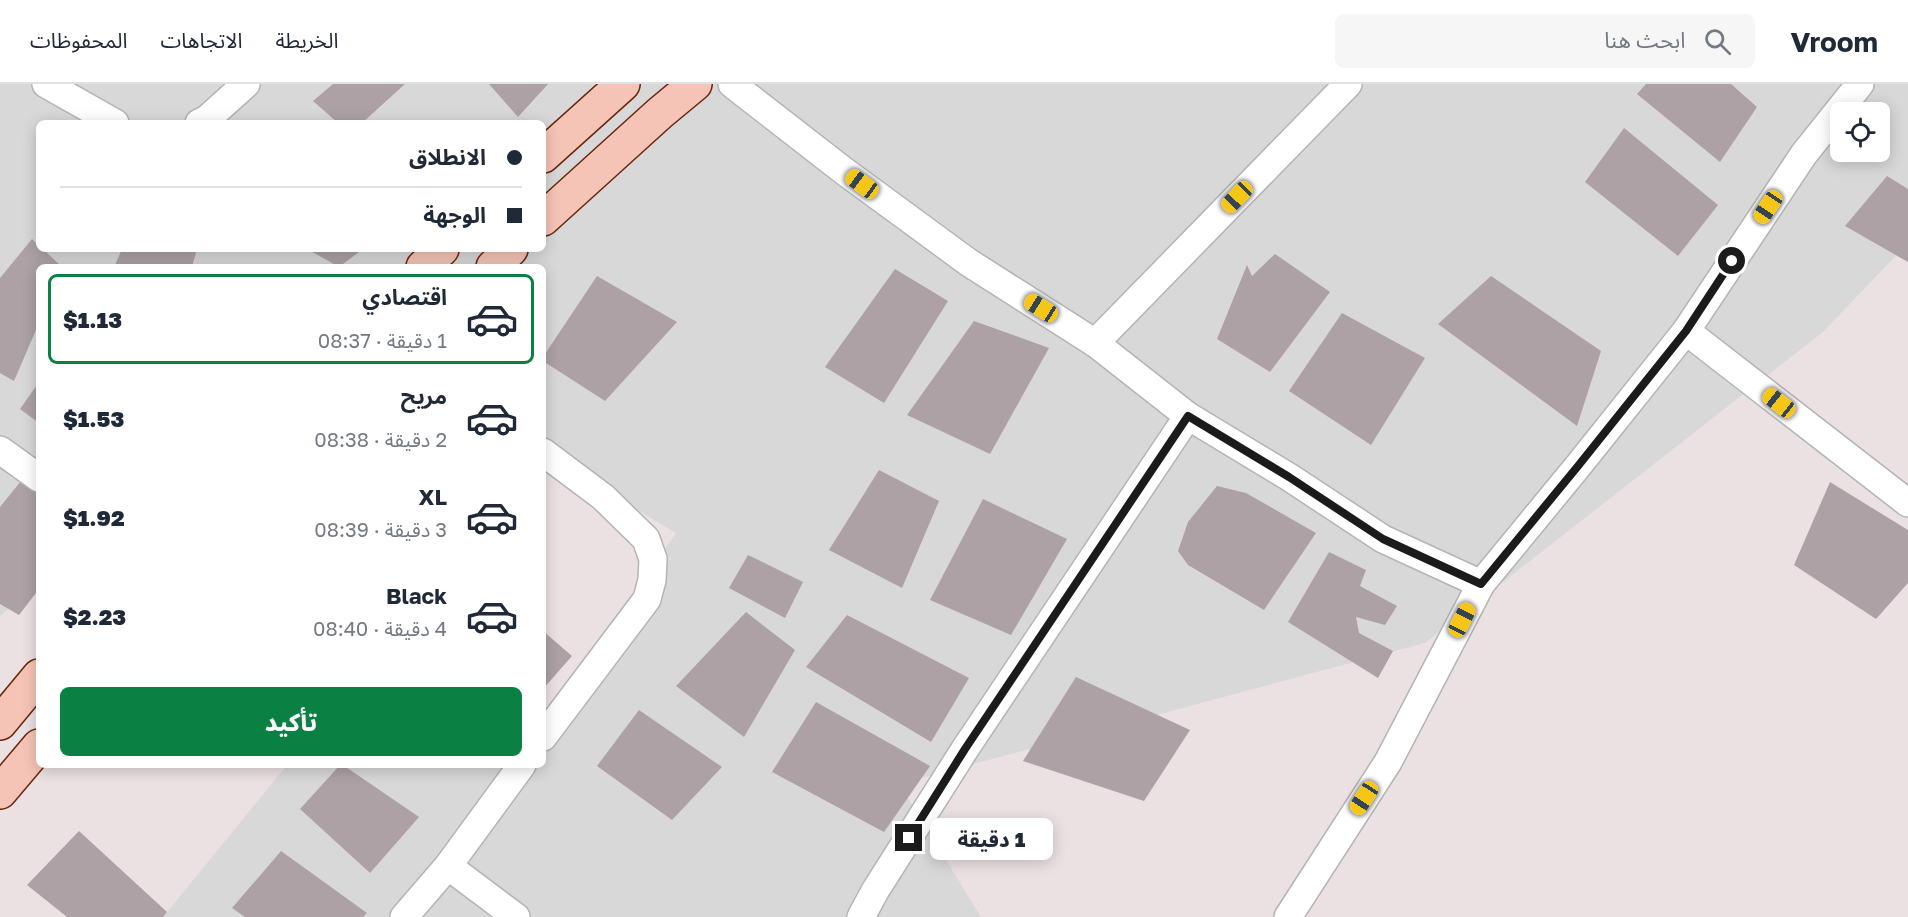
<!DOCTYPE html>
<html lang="ar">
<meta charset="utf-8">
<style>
:root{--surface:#fff;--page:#f6f6f7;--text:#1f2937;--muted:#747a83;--line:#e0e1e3;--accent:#0b8043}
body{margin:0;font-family:"Golos Text","Noto Sans Arabic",sans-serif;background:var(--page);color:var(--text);direction:rtl;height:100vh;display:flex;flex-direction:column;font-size:22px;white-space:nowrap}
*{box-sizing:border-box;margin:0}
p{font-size:20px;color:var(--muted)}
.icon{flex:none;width:33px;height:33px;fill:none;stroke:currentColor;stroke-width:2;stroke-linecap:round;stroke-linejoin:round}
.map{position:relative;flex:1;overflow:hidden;direction:ltr}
.details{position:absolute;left:36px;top:180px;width:510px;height:504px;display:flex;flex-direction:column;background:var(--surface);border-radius:9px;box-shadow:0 3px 15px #0003;direction:rtl}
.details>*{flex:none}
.hud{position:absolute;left:36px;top:36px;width:510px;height:132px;border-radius:9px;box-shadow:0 3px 15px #0003;direction:rtl;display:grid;align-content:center;height:132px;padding:0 24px;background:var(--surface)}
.buttons{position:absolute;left:1830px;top:18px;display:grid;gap:12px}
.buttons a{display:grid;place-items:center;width:60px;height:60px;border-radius:9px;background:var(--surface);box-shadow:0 3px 15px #0003;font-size:30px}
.end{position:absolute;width:27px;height:27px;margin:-14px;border:8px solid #1b1b1b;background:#fff;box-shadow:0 0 0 3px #fff}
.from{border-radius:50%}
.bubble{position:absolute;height:42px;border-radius:9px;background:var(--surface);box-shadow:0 3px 15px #0003;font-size:20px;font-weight:800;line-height:42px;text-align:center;direction:rtl}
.car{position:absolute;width:18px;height:36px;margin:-18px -9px;border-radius:8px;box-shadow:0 0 4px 2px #0007;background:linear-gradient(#f5c518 24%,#345 0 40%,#f5c518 0 76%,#345 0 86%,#f5c518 0)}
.hud b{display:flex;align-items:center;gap:21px;height:57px;font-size:22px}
.hud b+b{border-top:2px solid var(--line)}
.hud i{width:15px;height:15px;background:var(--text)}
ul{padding:10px 0 0;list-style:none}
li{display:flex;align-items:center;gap:18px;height:90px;margin:0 12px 9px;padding:0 12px;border:3px solid transparent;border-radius:9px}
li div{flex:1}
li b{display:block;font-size:22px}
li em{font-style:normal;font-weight:800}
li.selected{border-color:var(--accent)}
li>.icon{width:54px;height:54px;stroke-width:1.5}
.button{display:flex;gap:12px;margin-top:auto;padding:12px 24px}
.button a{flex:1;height:69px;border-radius:9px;background:var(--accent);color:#fff;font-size:24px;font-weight:800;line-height:69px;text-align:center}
header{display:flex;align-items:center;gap:36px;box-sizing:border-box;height:84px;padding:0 30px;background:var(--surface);border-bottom:2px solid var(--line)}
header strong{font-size:28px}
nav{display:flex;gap:33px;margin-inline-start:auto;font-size:21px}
.search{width:420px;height:54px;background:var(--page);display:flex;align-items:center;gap:15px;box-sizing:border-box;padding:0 21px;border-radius:9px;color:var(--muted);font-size:22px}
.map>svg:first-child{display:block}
.residential{fill:#d9d8d9;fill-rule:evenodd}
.building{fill:#ada1a5}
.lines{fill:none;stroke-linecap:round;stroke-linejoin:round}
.street-casing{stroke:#b4b4b4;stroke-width:30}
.secondary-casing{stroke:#69250a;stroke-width:36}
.street{stroke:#fff;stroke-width:27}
.secondary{stroke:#f5c4b6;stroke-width:33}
.route{stroke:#1b1b1b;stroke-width:8}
</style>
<header>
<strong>Vroom</strong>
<div class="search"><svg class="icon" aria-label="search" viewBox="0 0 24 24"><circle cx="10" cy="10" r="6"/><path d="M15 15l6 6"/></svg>ابحث هنا</div>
<nav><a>الخريطة</a><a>الاتجاهات</a><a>المحفوظات</a></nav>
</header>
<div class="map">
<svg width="1908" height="833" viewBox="0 0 1908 833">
<rect width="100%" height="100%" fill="#ece1e2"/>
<!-- residential -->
<path class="residential" d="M0,0h1908v159l-85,89 -398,311 -526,141 82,133h-818l124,-152h256v-40l133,-192 -133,-79v-187h-504v315l-39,34zM1840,28h40v40h-40zM39,39h504v126h-504z"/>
<!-- building -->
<g class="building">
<polygon points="333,0 405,0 362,39 338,39 313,17"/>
<polygon points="489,0 548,0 518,33"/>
<polygon points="1646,0 1731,0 1757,23 1720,78 1637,10"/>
<polygon points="1624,44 1718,121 1678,172 1585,98"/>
<polygon points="1887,92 1908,105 1908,178 1845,142"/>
<polygon points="32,155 39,162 39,165 43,165 62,183 39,183 39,239 14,297 0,289 0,194"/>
<polygon points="122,165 197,165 192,183 120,183 115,181"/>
<polygon points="307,165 363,165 339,183"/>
<polygon points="1275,170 1330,208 1270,288 1217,255 1247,181 1252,192"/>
<polygon points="895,185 948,217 884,319 825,283"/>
<polygon points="597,192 677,238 605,317 543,277 543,273"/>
<polygon points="1491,192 1601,267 1577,342 1438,240"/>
<polygon points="1342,229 1425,274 1371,361 1289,307"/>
<polygon points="974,237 1049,264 990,370 907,331"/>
<polygon points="39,298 39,339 20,325"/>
<polygon points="879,386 939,417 902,504 829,466"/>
<polygon points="21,397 39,409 39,505 19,531 0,520 0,423"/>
<polygon points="1830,398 1908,446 1908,499 1876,535 1794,481"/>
<polygon points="1217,402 1246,409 1316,449 1264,526 1188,481 1178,467 1188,438"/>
<polygon points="983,415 1067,455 1011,551 930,516"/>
<polygon points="1329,468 1366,486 1360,502 1397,522 1385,541 1356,533 1359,549 1393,567 1378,594 1288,538"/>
<polygon points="748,471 803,498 785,534 729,504"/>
<polygon points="746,528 795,566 744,653 676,602"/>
<polygon points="847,531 969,594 931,658 806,583"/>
<polygon points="543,547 572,572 543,605"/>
<polygon points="1076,593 1190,646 1144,717 1023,677"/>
<polygon points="816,618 930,682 884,748 772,688"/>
<polygon points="639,626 722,683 672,736 597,682"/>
<polygon points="340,681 343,681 419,733 370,789 300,725"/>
<polygon points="79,747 167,828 163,833 67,833 27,801"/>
<polygon points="281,767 367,829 363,833 245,833 232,824"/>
</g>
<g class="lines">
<!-- street casing -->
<g class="street-casing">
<g id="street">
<polyline points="46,0 115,39"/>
<polyline points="732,0 844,87 968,178 1095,259 1188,332 1289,393 1383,455 1481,500 1578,382 1686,247 1804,70 1860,0"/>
<polyline points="199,39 207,35 246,0"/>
<polyline points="1686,247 1908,419"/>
<polyline points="1095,259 1348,0"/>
<polyline points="0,366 39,394"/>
<polyline points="543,368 603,413 646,455 653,475 652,496 647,515 543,653"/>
<polyline points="448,782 516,833"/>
<polyline points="404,833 448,782 522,681"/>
<polyline points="861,833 875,807 965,665 1188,332"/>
<polyline points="1288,833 1388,678 1481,500"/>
</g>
</g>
<!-- secondary casing -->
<g class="secondary-casing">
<g id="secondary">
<polyline points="543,72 623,0"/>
<polyline points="543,135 660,29 695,0"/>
<polyline points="423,183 442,165"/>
<polyline points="493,183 511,165"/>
<polyline points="0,639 39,592"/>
<polyline points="0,708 39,662"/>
</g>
</g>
<!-- street -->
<use href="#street" class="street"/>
<!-- secondary -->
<use href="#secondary" class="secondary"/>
</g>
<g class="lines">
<!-- route -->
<polyline class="route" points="909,754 965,665 1188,332 1289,393 1383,455 1481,500 1578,382 1686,247 1732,177"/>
</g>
</svg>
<div class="buttons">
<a><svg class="icon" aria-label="locate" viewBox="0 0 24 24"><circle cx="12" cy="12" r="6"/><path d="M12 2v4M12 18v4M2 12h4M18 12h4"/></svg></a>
</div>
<i class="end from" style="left:1732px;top:177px"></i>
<i class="end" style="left:909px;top:754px"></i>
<div class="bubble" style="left:930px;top:734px;width:123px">1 دقيقة</div>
<i class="car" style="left:862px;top:100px;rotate:306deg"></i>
<i class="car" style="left:1237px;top:113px;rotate:224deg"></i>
<i class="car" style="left:1768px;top:123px;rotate:214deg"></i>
<i class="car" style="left:1041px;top:224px;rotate:302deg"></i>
<i class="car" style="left:1779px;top:319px;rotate:308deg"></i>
<i class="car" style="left:1462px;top:536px;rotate:27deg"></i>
<i class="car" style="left:1364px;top:714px;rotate:213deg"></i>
<div class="hud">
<b><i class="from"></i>الانطلاق</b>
<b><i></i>الوجهة</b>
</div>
<section class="details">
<ul>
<li class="selected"><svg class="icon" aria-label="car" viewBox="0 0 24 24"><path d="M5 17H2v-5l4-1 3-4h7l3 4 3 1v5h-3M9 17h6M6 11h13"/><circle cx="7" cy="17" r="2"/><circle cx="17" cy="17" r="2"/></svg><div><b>اقتصادي</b><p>1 دقيقة · 08:37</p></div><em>$1.13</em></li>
<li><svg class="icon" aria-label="car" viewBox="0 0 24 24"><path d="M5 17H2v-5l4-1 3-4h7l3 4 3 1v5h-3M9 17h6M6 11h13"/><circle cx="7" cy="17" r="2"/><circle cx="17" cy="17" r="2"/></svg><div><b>مريح</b><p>2 دقيقة · 08:38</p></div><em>$1.53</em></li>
<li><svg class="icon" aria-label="car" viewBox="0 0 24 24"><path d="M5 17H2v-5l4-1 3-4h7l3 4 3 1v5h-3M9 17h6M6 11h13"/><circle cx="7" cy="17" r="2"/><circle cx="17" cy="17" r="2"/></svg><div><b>XL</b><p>3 دقيقة · 08:39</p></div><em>$1.92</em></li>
<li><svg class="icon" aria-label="car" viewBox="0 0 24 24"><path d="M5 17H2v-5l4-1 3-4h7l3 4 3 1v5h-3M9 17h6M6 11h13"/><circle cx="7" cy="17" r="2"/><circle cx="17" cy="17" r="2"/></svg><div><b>Black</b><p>4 دقيقة · 08:40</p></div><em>$2.23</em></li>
</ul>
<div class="button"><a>تأكيد</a></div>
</section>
</div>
